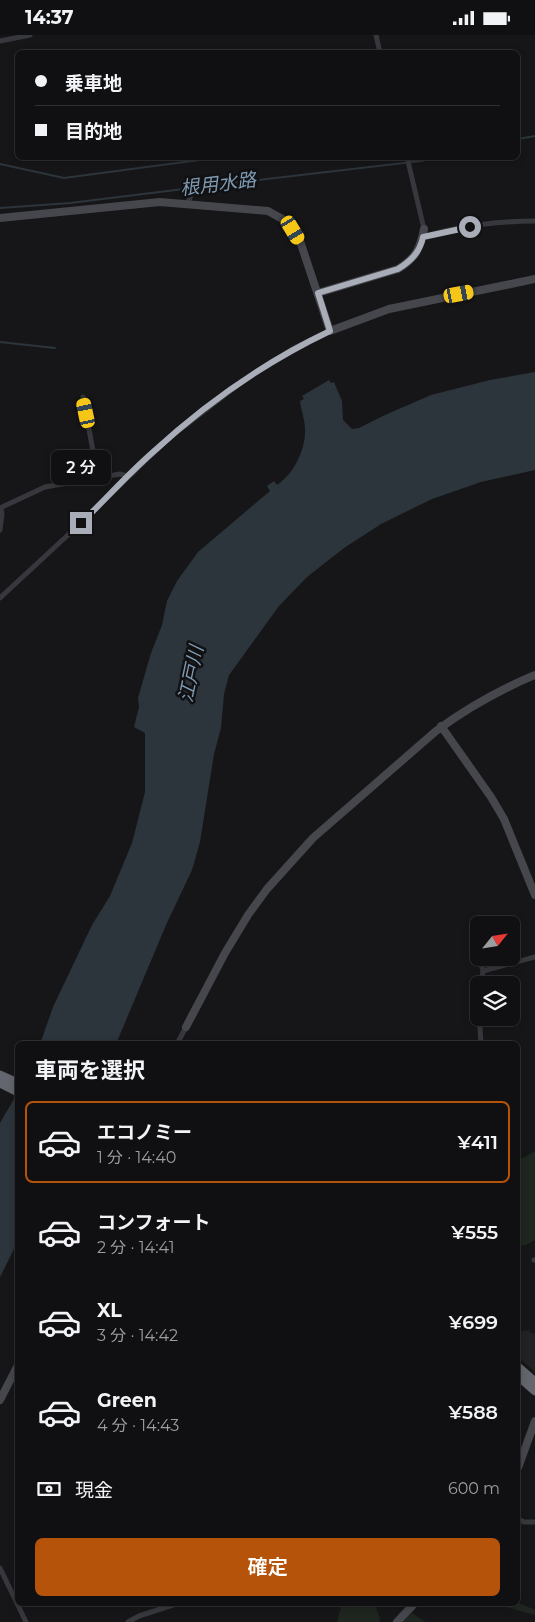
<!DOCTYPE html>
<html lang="ja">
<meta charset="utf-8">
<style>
:root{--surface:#101012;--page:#1e1e20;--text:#f1f3f6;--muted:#9c9d9f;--line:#303032;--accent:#b45309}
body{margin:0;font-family:Montserrat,"Noto Sans JP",sans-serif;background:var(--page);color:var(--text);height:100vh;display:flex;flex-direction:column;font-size:19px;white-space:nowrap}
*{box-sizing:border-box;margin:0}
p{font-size:16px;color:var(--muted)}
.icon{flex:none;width:28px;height:28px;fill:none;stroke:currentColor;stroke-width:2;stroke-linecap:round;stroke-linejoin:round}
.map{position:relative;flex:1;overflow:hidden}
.details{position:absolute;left:15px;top:1006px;width:505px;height:565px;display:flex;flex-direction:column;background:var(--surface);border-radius:8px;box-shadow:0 2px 8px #0003,0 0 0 1px var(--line)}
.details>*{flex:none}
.hud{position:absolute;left:15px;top:15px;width:505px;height:110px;border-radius:8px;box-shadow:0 2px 8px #0003,0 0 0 1px var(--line);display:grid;align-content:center;height:110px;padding:0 20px;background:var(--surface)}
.needle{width:32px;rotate:60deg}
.tools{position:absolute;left:470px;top:881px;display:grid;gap:10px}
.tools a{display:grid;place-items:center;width:50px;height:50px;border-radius:8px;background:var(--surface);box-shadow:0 2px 8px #0003,0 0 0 1px var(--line);font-size:25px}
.end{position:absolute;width:22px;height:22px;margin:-11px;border:6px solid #a8adb8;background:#111;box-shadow:0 0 0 2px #111}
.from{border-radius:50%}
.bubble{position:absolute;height:35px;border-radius:8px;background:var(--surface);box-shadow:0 2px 8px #0003,0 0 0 1px var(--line);font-size:16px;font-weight:600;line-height:35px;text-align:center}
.car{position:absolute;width:15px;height:30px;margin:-15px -8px;border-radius:6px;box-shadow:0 0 4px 1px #0007;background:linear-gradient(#f5c518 24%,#345 0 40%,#f5c518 0 76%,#345 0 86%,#f5c518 0)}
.hud b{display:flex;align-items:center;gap:18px;height:48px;font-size:19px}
.hud b+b{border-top:1px solid var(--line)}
.hud i{width:12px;height:12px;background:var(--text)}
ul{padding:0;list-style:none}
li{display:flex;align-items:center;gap:15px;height:82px;margin:0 10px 8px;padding:0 10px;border:2px solid transparent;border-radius:8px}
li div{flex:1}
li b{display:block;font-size:19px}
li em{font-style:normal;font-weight:600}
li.selected{border-color:var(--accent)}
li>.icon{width:45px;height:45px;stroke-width:1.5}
h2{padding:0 20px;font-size:22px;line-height:60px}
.pay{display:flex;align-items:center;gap:12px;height:55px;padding:0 20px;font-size:19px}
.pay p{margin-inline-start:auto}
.button{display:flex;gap:10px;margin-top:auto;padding:10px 20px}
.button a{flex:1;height:58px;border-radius:8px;background:var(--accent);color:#fff;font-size:20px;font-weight:600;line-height:58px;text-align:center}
.status{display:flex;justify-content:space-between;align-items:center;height:35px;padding:0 25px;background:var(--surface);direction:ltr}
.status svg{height:14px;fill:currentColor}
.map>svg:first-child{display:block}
.built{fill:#222225}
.green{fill:#1e261f}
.water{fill:#2c353c}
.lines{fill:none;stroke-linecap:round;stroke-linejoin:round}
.stream{stroke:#2c353c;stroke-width:2}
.street{stroke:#37383d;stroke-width:5}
.secondary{stroke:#45474d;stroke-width:8}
.highway{stroke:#63666e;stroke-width:9}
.route{stroke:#a8adb8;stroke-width:6}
.labels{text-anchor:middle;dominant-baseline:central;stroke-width:5;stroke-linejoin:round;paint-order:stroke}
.water-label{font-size:19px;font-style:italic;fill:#7f9bb3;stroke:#111113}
</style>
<div class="status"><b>14:37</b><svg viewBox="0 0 49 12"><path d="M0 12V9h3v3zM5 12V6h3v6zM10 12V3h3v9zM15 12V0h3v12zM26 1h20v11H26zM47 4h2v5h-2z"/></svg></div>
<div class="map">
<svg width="535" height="1587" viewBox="0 0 535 1587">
<rect width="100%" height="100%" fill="#161618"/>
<!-- built -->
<polygon class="built" points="529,1295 529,1297 535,1299 535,1337 518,1322 518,1297"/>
<!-- green -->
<g class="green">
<polygon points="535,1116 535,1205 526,1210 518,1211 518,1121 523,1123"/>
<polygon points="519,1568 535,1575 535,1580 495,1569 507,1570"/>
<polygon points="339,1569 375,1569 380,1584 379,1587 337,1587 341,1572"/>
<polygon points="412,1578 426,1587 403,1587"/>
</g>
<!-- water -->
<g class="water">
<path d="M535,337v98l-54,12 -49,17 -51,25 -37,24 -37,29 -28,29 -50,69 -5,19 -3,34 -7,26 -14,88 -8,28 -26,55 -50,119h-76l13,-37 39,-82 18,-29 22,-53 13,-51v-59l-11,-6 5,-20 -1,-9 13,-45 11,-28 5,-24 10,-20 21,-29 72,-61 -3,-5 7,-5 3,4c17,-11 29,-36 28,-56 0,-9 -4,-19 -5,-28l4,-2 -2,-3 27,-16 2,3 3,-1 8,19 1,19 9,9 7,-1 26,-13 46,-20 59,-15z"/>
<polygon points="17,1059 17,1208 0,1242 0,1088"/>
</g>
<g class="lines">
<!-- stream -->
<g class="stream">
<polyline points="518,104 535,101"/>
<polyline points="0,129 64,143 222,122"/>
<polyline points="197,152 421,126 435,122"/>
<polyline points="0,173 70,168 192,153"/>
<polyline points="0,307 55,313"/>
</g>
<!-- street -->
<g class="street">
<polyline points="376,0 380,18"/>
<polyline points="0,6 30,0"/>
<polyline points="407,122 424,194"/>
<polyline points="187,169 196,150"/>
<path d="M423,202c32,-11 77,-16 112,-16"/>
<polyline points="83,362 98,443"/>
<polyline points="0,473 45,452 120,439 128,441"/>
<polyline points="0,495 2,479 1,474"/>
<polyline points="0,563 69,499 169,403 251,340 294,313 330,296"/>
<polyline points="476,914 479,921"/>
<polyline points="479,922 483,936 481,950"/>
<polyline points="483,936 535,922"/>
<polyline points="479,976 481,1009"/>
<polyline points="177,1009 186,992"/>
<polyline points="534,1225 535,1225"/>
<polyline points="518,1484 524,1487 535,1487"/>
<polyline points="0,1533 26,1587"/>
<polyline points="128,1587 139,1581 176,1569"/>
</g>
<!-- secondary -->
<g class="secondary">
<polyline points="0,183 160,167 268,176 286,186 300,206 330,296 389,274 535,244"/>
<path d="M318,258l80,-24c18,-11 22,-20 26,-40"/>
<polyline points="441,691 491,762 504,784 535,860"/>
<path d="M186,992l39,-74 23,-38 19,-26 46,-51 123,-107c31,-23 63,-41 99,-56"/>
<polyline points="0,1365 18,1330"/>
<polyline points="518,1433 535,1386"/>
<polyline points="397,1587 414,1569"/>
</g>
<!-- highway -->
<g class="highway">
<polyline points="0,1040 18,1048"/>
<polyline points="0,1048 18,1057"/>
<polyline points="518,1332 535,1347"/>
<polyline points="518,1341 535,1356"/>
</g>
</g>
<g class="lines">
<!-- route -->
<path class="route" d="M81,488c24,-23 46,-48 71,-70 53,-49 113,-91 178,-122l-12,-38 80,-24c13,-8 22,-17 25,-32l47,-10"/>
</g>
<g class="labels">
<!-- water labels -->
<g class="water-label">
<text transform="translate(218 149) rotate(-7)">根用水路</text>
<text transform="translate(191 639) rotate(-78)">江戸川</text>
</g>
</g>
</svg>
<div class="tools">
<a><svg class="needle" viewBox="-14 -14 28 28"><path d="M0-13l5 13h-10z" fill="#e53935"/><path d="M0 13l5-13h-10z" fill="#9c9d9f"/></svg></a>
<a><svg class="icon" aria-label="layers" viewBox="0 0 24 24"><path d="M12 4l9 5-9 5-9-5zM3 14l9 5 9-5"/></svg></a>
</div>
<i class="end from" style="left:470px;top:192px"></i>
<i class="end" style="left:81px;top:488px"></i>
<div class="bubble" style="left:51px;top:415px;width:60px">2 分</div>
<i class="car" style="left:293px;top:195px;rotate:149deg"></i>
<i class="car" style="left:459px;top:259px;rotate:79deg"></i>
<i class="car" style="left:86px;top:378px;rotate:348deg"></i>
<div class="hud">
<b><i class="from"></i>乗車地</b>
<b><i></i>目的地</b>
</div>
<section class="details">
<h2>車両を選択</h2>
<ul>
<li class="selected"><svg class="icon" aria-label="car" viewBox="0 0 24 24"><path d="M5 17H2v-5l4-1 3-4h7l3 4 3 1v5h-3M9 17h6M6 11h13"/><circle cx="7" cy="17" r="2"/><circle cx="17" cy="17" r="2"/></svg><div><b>エコノミー</b><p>1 分 · 14:40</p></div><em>¥411</em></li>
<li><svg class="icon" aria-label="car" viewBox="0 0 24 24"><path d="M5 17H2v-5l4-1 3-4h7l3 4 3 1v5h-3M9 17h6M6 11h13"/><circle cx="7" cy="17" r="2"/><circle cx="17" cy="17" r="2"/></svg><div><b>コンフォート</b><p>2 分 · 14:41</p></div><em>¥555</em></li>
<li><svg class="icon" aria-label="car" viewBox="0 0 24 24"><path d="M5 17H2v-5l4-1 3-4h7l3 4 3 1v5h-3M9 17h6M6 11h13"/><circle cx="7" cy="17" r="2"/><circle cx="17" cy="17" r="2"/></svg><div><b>XL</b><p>3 分 · 14:42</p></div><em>¥699</em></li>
<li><svg class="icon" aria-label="car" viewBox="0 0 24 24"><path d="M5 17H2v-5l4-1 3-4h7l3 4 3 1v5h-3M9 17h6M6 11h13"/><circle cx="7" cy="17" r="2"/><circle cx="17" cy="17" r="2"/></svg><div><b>Green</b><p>4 分 · 14:43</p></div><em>¥588</em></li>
</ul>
<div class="pay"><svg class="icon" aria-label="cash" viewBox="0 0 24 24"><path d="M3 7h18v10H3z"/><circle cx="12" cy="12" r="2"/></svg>現金<p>600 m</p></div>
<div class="button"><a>確定</a></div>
</section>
</div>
